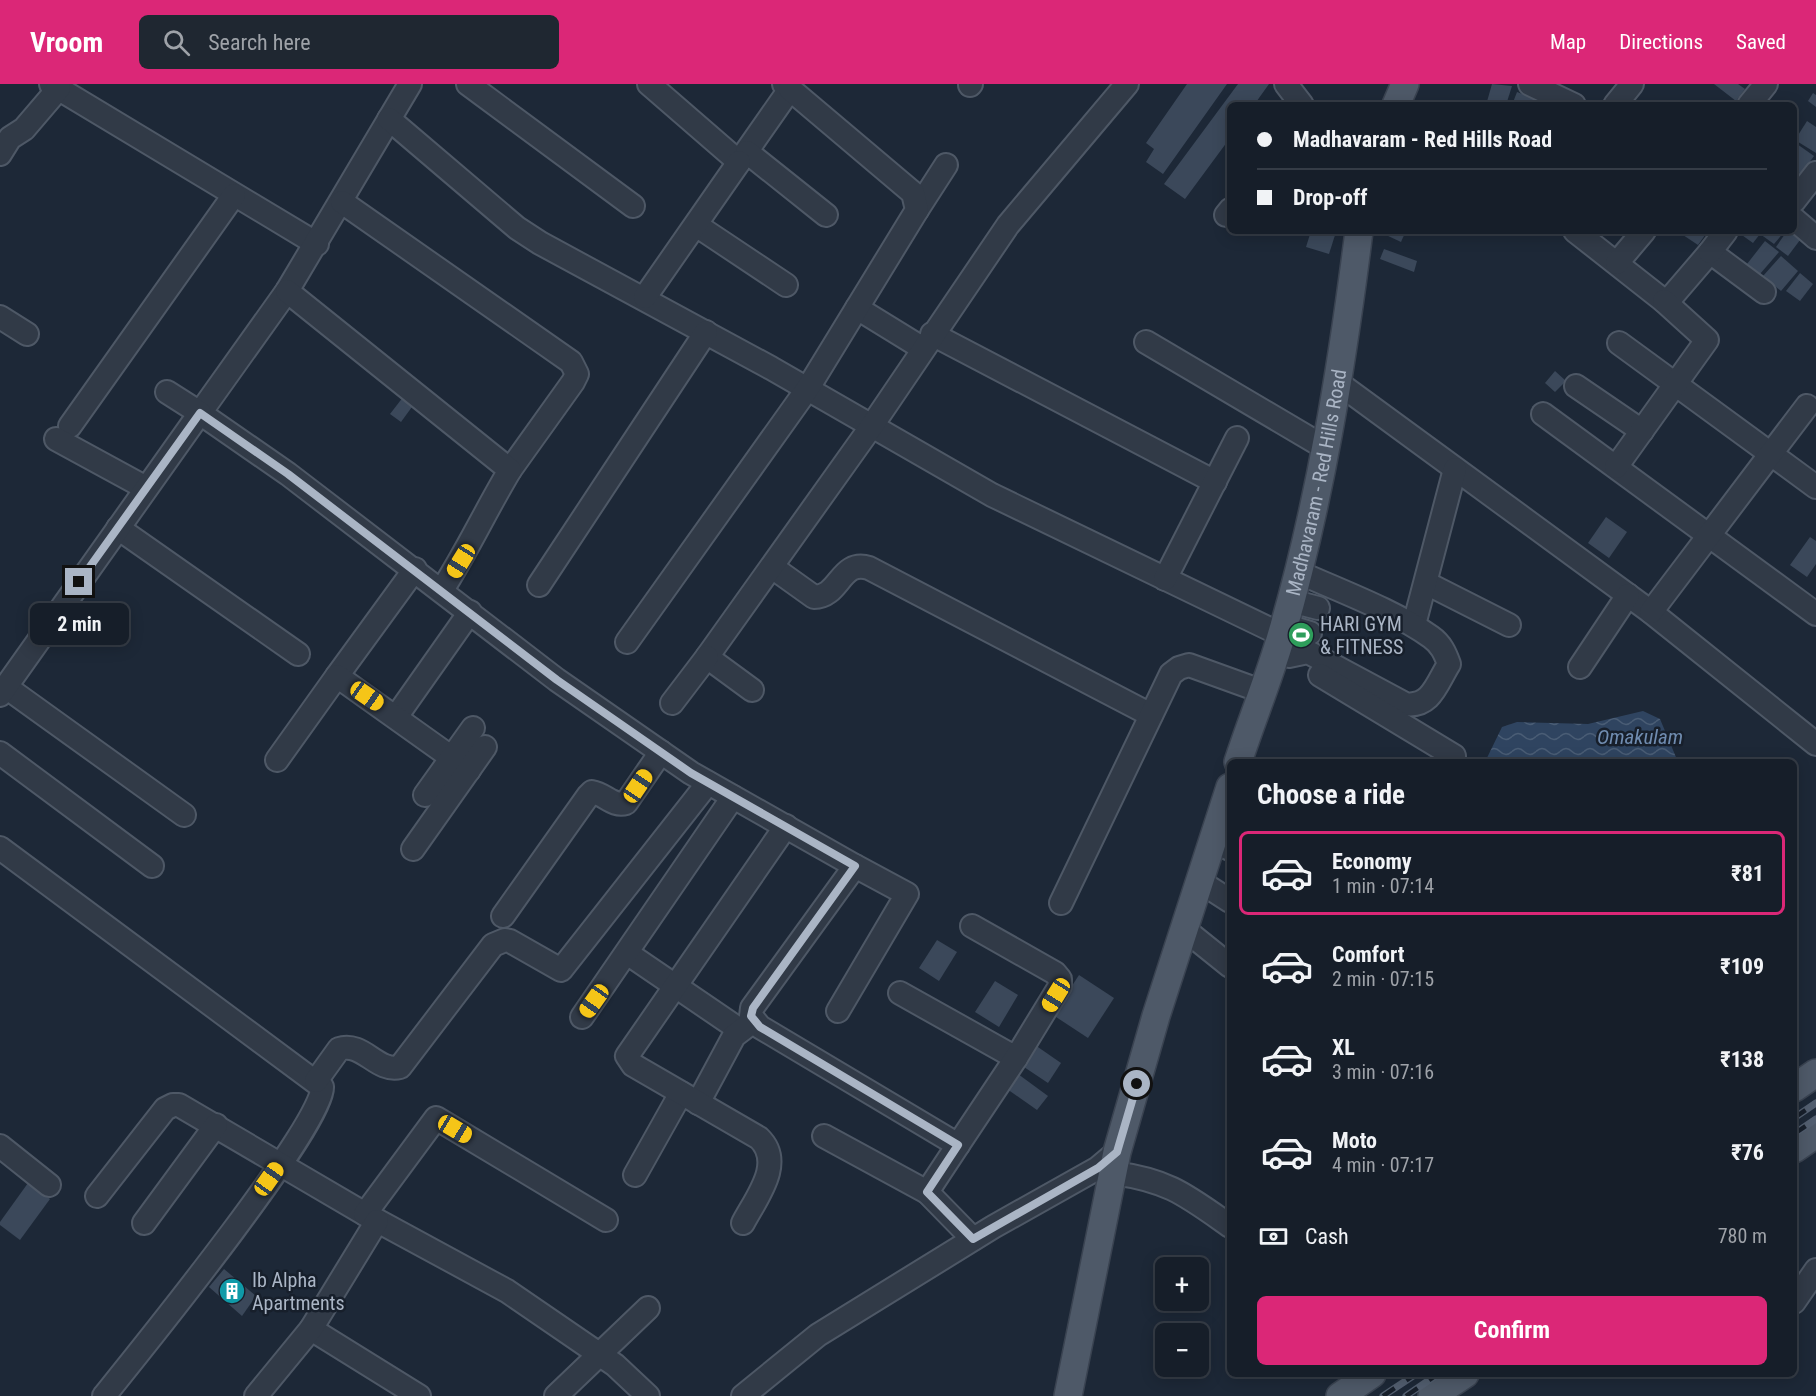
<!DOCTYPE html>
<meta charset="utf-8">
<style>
:root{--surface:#161e29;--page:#1f2731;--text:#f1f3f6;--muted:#9ea2a8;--line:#353c46;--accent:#db2777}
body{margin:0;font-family:"Roboto Condensed",sans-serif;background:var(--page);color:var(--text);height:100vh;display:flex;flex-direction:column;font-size:22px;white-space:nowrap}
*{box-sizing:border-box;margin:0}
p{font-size:20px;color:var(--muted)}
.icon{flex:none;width:33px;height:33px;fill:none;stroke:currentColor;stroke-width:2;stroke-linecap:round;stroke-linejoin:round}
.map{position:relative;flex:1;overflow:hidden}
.panel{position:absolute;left:1227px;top:675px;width:570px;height:618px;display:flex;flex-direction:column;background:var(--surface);border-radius:9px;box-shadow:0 3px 15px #0003,0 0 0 2px var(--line)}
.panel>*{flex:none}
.banner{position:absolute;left:1227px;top:18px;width:570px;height:132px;border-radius:9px;box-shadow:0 3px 15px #0003,0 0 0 2px var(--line);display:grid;align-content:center;height:132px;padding:0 30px;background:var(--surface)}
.buttons{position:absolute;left:1155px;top:1173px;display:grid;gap:12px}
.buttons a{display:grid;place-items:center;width:54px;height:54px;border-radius:9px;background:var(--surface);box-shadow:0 3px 15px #0003,0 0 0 2px var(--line);font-size:30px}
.end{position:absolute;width:27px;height:27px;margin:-14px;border:8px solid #aab5c5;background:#111;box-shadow:0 0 0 3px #111}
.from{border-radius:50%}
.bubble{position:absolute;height:42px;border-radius:9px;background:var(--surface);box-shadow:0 3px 15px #0003,0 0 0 2px var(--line);font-size:20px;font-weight:700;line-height:42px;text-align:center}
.car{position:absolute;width:18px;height:36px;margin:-18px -9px;border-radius:8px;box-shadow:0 0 4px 2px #0007;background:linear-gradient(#f5c518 24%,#345 0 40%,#f5c518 0 76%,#345 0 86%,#f5c518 0)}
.banner b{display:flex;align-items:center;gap:21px;height:57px;font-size:22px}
.banner b+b{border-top:2px solid var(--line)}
.banner i{width:15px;height:15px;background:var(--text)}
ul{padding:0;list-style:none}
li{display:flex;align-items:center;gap:18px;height:84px;margin:0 12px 9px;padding:0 18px;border:3px solid transparent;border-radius:9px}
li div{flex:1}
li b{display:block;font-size:22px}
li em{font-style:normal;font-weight:700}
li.active{border-color:var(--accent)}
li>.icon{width:54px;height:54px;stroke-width:1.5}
h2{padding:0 30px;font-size:27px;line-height:72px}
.pay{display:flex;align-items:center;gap:15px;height:66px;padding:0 30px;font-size:22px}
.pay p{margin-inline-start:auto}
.primary-button{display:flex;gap:12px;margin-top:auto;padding:12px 30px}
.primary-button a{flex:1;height:69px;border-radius:9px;background:var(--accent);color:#fff;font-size:24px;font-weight:700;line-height:69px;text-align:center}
header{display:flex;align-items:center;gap:36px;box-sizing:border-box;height:84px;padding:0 30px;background:var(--accent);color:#fff}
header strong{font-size:28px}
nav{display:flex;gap:33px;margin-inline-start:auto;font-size:21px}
.search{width:420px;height:54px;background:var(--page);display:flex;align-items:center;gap:15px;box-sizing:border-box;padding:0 21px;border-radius:9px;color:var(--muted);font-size:22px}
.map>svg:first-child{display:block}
.water{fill:url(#water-waves)}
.building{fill:#3b485a}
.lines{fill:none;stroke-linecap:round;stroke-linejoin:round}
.minor-casing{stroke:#4e5866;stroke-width:26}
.major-casing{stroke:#3a4351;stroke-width:30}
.minor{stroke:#313a47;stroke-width:22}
.major{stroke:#4e5968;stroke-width:27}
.rail-casing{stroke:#525e6f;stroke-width:7}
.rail{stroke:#171f2b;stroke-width:4.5;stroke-dasharray:14;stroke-linecap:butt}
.route{stroke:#aab5c5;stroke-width:8}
.labels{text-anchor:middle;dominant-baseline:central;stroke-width:5;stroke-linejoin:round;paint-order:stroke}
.street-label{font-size:20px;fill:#aab5c5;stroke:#171f2b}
.poi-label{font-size:20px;fill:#aab5c5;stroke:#171f2b;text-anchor:start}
.water-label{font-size:21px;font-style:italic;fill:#708cb0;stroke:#171f2b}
</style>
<header>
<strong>Vroom</strong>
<div class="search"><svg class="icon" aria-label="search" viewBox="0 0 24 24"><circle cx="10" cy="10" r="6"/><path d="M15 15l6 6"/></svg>Search here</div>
<nav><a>Map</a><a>Directions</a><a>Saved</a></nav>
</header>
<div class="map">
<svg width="1816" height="1312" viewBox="0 0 1816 1312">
<defs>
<pattern id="water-waves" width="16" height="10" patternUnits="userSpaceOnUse" patternTransform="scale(1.5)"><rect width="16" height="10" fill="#2f4460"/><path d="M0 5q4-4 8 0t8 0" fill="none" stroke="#4a5d75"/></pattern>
</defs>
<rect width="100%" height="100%" fill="#1d2837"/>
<!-- water -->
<polygon class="water" points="1643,627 1660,635 1678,678 1485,678 1502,643 1517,638 1588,640"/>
<!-- building -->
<g class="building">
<polygon points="1187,0 1227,0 1163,90 1146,78 1154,65 1146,59"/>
<polygon points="1238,0 1269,0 1254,21 1230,21 1230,54 1185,115 1164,100"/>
<polygon points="1492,0 1512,2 1506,21 1486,21"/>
<polygon points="1714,0 1738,0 1745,5 1736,17"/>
<polygon points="1517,8 1536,15 1533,21 1512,21"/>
<polygon points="1813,9 1816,11 1816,23 1808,17"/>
<polygon points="1807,37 1816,43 1816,69 1795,56"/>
<polygon points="1797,60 1814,72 1801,90 1794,85 1794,63"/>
<polygon points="1311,147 1336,148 1329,170 1306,163"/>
<polygon points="1388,147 1400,147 1405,149 1401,158 1386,151"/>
<polygon points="1677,147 1708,147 1698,161"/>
<polygon points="1741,147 1785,147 1774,160 1760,150 1753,159 1739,149"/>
<polygon points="1787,147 1806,148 1788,172 1776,163"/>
<polygon points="1765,157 1779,168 1760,190 1747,180"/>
<polygon points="1384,165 1417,177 1414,188 1380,175"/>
<polygon points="1781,172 1798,187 1781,207 1763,192"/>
<polygon points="1800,189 1813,200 1800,217 1786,207"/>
<polygon points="1555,287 1566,297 1555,308 1545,299"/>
<polygon points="407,308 417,316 401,338 390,330"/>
<polygon points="1606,433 1627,448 1609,474 1588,459"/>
<polygon points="1810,453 1816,457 1816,480 1807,493 1790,481"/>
<polygon points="937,856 957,868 939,897 919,884"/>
<polygon points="1079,891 1114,914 1088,954 1053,931"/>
<polygon points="995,897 1018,911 999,943 975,928"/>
<polygon points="1035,961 1061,979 1048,999 1021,981"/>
<polygon points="1018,990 1048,1012 1037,1026 1007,1005"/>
<polygon points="28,1099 50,1115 20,1156 0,1141 0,1138"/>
<polygon points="224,1185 256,1212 242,1232 209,1203"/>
</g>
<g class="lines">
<!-- minor casing -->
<g class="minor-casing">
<g id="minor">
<polyline points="51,0 317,160"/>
<polyline points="410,0 287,207 200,329 288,390 557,596 691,689 855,782 752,924 751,932 760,943 958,1061 927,1108 973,1155"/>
<polyline points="468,0 633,122"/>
<polyline points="649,0 739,78 790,5 784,0"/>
<polyline points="1286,0 1302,21"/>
<polyline points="1530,0 1574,21"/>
<polyline points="970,1 971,0"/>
<polyline points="1615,21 1632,0"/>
<polyline points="1749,21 1766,0"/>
<polyline points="389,35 517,144 540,159 771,284 992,411 1282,551"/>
<polyline points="747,68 826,131"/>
<polyline points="0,70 10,54 24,45 59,4"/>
<polyline points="1794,117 1816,89"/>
<polyline points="342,118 571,278 577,290 573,298 510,386"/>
<polyline points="917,126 946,81"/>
<polyline points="1226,131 1230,126"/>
<polyline points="1794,135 1816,154"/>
<polyline points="696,141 786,201"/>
<polyline points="1575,147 1664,217 1668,217 1710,168 1764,208"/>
<polyline points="1710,168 1726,147"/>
<polyline points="1617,179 1644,147"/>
<path d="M287,207l223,179c-24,40 -43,81 -68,120"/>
<polyline points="645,213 739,78"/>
<polyline points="857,224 922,264"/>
<polyline points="0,233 27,250"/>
<polyline points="932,250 1215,398"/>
<polyline points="1146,258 1324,363"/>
<polyline points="1619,259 1816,403"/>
<polyline points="1337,298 1651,528 1816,660"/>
<polyline points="1576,302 1642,347"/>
<polyline points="1543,330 1816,530"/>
<polyline points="70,342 234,111"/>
<polyline points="56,355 146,404"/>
<polyline points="1616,383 1707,256 1664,217"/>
<polyline points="118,444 298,570"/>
<path d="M772,483l42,30c26,0 26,-38 55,-29l282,147"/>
<polyline points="1165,495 1237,354"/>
<polyline points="1426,499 1509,541"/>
<polyline points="539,501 706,248"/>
<polyline points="1291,517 1318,524"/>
<polyline points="1651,528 1807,322"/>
<polyline points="1415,537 1455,385"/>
<polyline points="1284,541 1310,549"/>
<polyline points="627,558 808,304 917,126 913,109 790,5"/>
<path d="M1289,572l19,-4 97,52c26,4 32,-21 44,-40 -4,-11 -8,-20 -18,-27 -36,-26 -91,-46 -133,-65"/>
<polyline points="1580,583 1628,511"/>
<polyline points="1320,591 1454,672"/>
<polyline points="337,592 415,485"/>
<polyline points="6,603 184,731"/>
<polyline points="752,606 707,573 871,343 1008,141 1127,0"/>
<polyline points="0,611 200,329 167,308"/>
<polyline points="672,619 707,573"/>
<polyline points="396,633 470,528"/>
<polyline points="0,669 152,782"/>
<polyline points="277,676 337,592 469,686"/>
<polyline points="425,711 473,644"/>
<polyline points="1212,757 1230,765"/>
<path d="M0,764l322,239c4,35 -185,268 -218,309"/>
<polyline points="413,765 485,663"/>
<polyline points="1199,797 1230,817"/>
<polyline points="1061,819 1171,590 1179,584 1189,581 1261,607"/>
<path d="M503,832l85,-120 4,-4c13,2 21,15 34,11l35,-51"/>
<polyline points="1184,845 1230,882"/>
<polyline points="627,869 740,946"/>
<polyline points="900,909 1016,974"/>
<polyline points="838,927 907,810 855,782"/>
<polyline points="582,933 733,713"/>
<path d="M316,997l23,-32c24,-8 38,24 61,18l93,-122 12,-5 5,1 51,29 147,-187"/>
<polyline points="698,1019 734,952 751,939"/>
<polyline points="824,1052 927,1108"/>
<polyline points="958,1061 1016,974 1060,902 1060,895 1055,889 972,842"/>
<polyline points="0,1062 49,1101"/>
<path d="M1113,1089c55,7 73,22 117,53"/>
<polyline points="635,1091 681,1009"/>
<polyline points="97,1112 165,1025 173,1021 179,1021 365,1130 507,1207 615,1281 648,1312"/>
<polyline points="365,1130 436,1034 606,1136"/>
<polyline points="144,1139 216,1041"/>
<path d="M743,1139c13,-25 42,-60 16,-85l-126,-73 -6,-9 159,-230"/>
<polyline points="1794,1218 1816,1186"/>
<polyline points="311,1245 419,1312"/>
<polyline points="256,1312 311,1245 377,1137"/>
<polyline points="556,1312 648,1224"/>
<polyline points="743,1312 818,1251 993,1143 1098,1084 1117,1068"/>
</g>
</g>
<!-- major casing -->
<g class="major-casing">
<g id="major">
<polyline points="1396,21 1405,0"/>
<path id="s1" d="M1238,678c14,-43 32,-86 44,-129 38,-131 60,-267 77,-402"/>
<polyline points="1794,1004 1816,989"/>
<polyline points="1794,1065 1816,1050"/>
<polyline points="1068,1312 1117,1068 1156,932 1230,703"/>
<polyline points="1340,1312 1372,1290"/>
<polyline points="1432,1312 1465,1290"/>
</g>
</g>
<!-- minor -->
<use href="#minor" class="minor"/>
<!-- major -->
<use href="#major" class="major"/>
<!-- rail casing -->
<g class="rail-casing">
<g id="rail">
<polyline points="1794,1034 1816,1019"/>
<polyline points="1794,1050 1816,1035"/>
<polyline points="1383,1312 1416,1290"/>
<polyline points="1406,1312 1438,1290"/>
</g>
</g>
<!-- rail -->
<use href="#rail" class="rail"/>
</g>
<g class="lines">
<!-- route -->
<polyline class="route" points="79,498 200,329 288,390 557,596 691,689 855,782 753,924 751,932 760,943 958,1061 927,1108 973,1155 1098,1084 1117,1068 1137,1000"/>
</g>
<!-- icons -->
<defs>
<g id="stadium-disc" transform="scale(1.35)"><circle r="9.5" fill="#2e9e5b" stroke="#171f2b"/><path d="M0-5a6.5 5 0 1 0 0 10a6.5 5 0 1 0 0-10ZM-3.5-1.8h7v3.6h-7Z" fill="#fff"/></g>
<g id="building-disc" transform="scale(1.35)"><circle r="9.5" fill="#0f9aa8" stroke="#171f2b"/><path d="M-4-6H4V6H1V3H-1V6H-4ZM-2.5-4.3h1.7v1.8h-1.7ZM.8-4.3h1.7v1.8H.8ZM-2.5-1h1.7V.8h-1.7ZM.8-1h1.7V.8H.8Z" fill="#fff"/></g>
</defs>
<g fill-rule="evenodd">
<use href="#stadium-disc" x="1301" y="551"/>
<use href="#building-disc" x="232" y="1207"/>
</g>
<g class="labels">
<!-- street labels -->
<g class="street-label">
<text stroke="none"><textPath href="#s1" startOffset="291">Madhavaram - Red Hills Road</textPath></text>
</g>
<!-- poi labels -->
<g class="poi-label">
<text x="1320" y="540">HARI GYM<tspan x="1320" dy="23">&amp; FITNESS</tspan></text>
<text x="252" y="1196">Ib Alpha<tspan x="252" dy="23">Apartments</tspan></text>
</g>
<!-- water labels -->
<g class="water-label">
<text x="1640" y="653">Omakulam</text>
</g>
</g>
</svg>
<div class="buttons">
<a>+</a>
<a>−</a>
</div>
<i class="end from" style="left:1137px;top:1000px"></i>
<i class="end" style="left:79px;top:498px"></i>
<div class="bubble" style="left:30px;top:519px;width:99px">2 min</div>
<i class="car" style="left:461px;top:477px;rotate:212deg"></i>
<i class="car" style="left:367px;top:612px;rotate:125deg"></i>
<i class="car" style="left:638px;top:702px;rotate:34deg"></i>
<i class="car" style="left:1056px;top:911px;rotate:212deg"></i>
<i class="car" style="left:594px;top:917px;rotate:215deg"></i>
<i class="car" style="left:455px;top:1045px;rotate:121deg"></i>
<i class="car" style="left:269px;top:1095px;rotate:35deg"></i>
<div class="banner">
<b><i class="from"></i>Madhavaram - Red Hills Road</b>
<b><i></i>Drop-off</b>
</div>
<section class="panel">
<h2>Choose a ride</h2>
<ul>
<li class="active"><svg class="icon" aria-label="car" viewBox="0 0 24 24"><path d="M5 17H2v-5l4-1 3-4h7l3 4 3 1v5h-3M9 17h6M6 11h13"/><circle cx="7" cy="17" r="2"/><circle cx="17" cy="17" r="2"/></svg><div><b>Economy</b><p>1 min · 07:14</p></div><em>₹81</em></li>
<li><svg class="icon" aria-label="car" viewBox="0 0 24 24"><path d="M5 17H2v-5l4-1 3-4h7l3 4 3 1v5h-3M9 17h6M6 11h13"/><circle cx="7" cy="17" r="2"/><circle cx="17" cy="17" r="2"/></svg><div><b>Comfort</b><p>2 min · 07:15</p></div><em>₹109</em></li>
<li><svg class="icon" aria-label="car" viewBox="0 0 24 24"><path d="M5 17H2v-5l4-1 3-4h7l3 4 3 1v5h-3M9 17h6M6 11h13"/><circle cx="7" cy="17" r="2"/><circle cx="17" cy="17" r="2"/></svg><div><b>XL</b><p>3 min · 07:16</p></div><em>₹138</em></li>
<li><svg class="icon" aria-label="car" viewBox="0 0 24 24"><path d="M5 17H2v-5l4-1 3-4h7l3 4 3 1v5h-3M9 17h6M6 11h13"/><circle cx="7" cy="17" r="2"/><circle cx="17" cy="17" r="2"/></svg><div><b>Moto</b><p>4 min · 07:17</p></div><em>₹76</em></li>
</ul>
<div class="pay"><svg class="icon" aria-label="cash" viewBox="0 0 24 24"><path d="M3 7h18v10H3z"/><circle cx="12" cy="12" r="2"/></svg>Cash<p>780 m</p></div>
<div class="primary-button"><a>Confirm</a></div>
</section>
</div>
